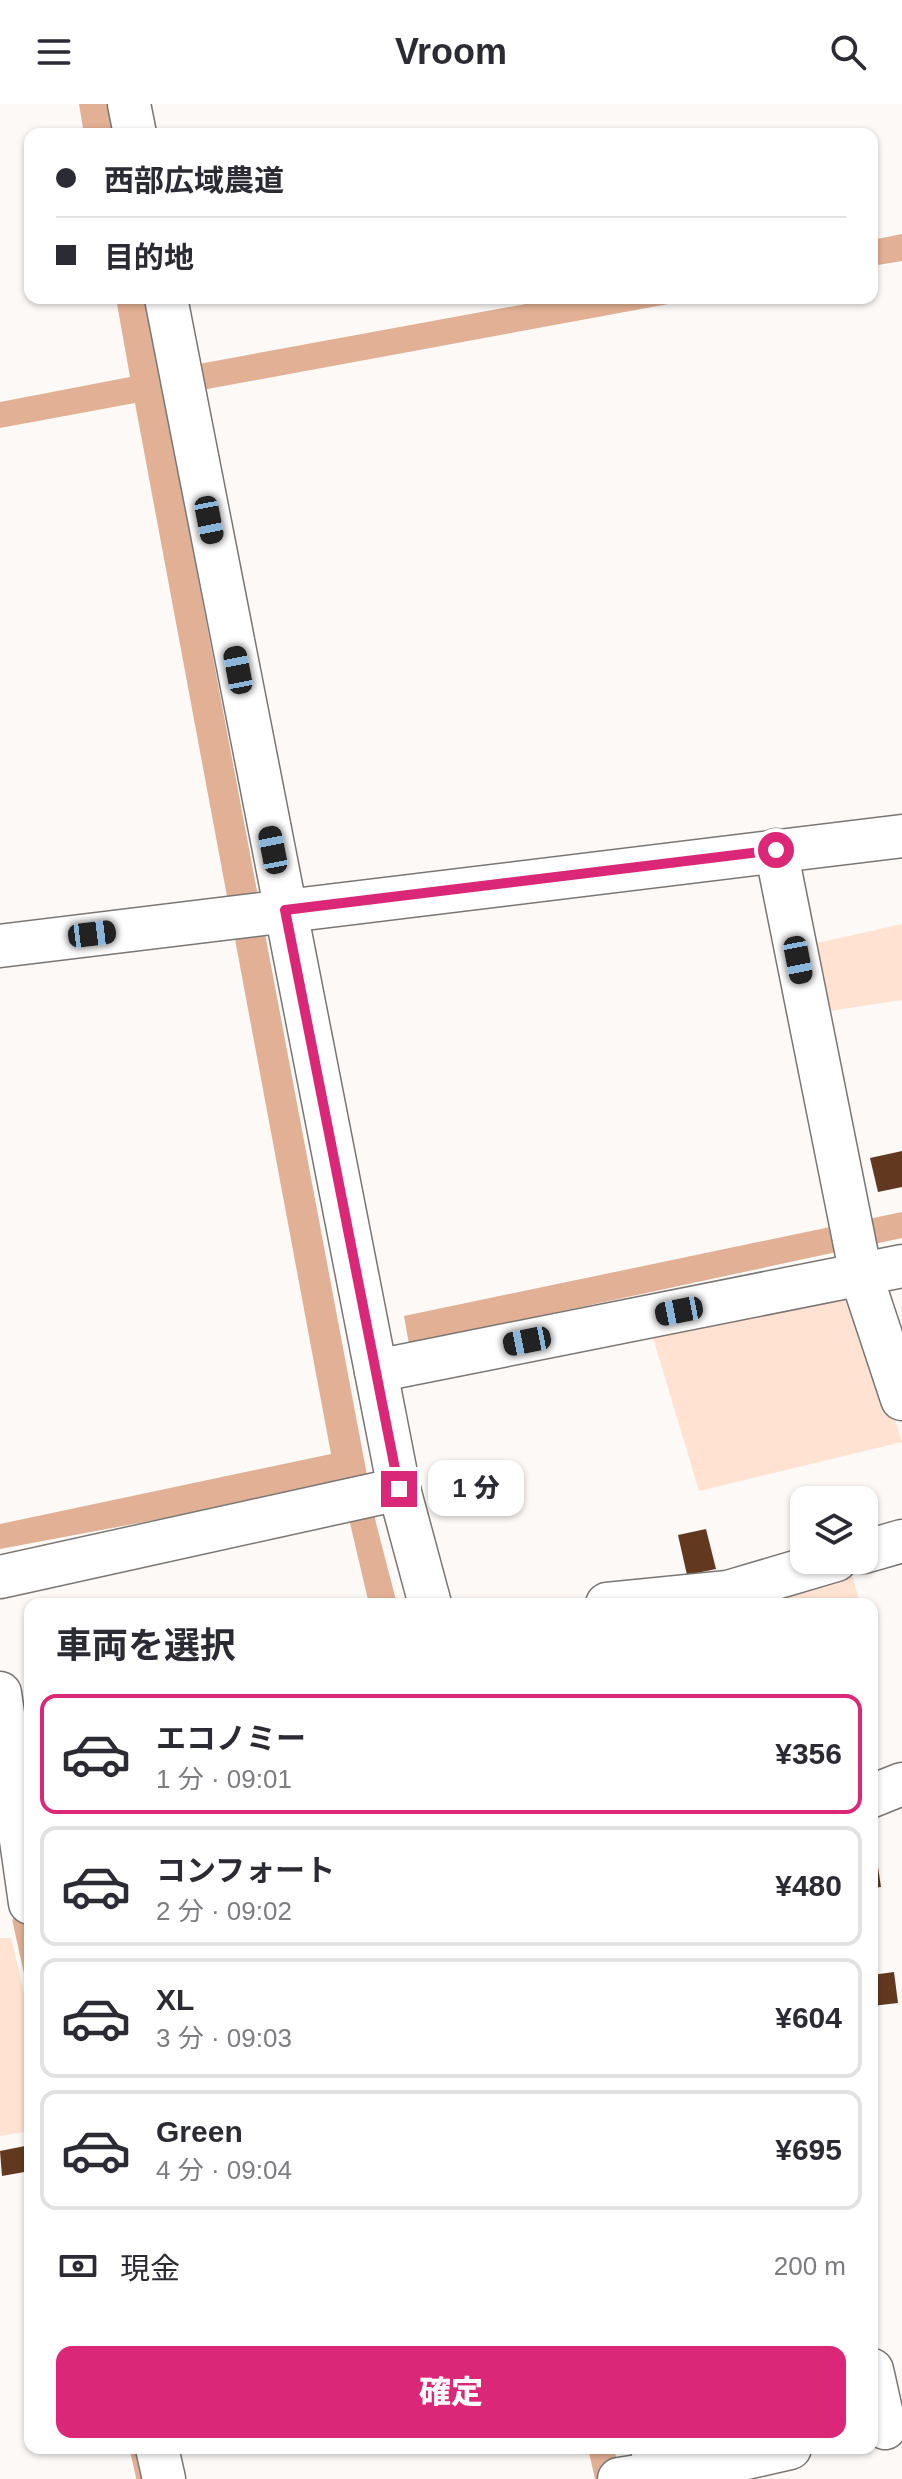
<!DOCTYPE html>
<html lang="ja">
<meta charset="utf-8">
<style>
:root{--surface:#fff;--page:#f7f7f7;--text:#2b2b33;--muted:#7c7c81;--line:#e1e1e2;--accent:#db2777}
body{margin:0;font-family:Helvetica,"Noto Sans JP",sans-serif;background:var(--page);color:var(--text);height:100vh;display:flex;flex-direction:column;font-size:30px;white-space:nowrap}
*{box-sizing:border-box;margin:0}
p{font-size:26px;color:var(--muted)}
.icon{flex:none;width:44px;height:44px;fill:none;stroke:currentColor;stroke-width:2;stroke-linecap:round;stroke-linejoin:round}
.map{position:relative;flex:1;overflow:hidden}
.side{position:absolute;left:24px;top:1494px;width:854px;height:856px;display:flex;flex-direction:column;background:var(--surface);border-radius:16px;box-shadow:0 2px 6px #0004}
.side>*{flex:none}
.top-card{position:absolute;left:24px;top:24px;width:854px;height:176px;border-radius:16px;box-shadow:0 2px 6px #0004;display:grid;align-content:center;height:176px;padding:0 32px;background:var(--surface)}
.controls{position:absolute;left:790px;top:1382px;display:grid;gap:16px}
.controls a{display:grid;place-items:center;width:88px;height:88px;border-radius:16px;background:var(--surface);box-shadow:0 2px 6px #0004;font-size:40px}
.end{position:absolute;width:36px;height:36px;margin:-18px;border:10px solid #db2777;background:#fff;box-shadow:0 0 0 4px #fff}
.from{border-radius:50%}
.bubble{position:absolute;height:56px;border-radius:16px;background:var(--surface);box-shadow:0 2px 6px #0004;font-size:26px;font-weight:800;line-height:56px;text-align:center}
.car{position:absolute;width:24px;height:48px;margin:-24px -12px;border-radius:10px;box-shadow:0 0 6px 2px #0007;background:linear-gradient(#222 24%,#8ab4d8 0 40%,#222 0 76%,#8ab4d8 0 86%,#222 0)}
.top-card b{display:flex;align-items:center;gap:28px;height:76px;font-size:30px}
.top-card b+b{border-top:2px solid var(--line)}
.top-card i{width:20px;height:20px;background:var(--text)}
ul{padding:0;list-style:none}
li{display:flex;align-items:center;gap:24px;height:120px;margin:0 16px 12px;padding:0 16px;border:4px solid var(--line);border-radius:16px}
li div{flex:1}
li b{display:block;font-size:30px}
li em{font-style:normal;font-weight:800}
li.current{border-color:var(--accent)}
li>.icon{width:72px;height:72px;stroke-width:1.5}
h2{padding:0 32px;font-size:36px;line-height:96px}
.pay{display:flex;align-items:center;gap:20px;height:88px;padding:0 32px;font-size:30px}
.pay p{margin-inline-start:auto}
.primary-button{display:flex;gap:16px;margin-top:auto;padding:16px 32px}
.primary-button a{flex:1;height:92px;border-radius:16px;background:var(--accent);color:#fff;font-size:32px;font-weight:800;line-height:92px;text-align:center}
header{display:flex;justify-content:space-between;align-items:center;height:104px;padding:0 32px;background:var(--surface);font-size:36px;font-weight:800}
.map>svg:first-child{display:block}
.green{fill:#ffe2d2}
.water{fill:#e2b094}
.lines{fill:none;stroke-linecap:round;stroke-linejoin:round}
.stream{stroke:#e2b094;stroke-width:11}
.building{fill:#62381f}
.minor-casing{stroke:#797674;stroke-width:45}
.minor{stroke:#fff;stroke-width:42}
.route{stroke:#db2777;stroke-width:10}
</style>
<header><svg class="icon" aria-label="menu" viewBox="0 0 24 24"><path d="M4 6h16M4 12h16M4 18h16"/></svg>Vroom<svg class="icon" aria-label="search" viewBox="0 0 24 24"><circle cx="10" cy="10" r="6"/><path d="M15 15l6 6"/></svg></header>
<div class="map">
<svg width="902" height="2375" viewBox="0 0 902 2375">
<rect width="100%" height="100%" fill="#fcf9f7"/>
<!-- green -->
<g class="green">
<polygon points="902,820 902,899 901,896 830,907 813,840"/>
<polygon points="853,1182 902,1338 699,1387 650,1224"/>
<polygon points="850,1463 860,1500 747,1500"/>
<polygon points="0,1834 11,1834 30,1913 30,2027 0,2032"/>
</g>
<!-- water -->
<g class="water">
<polygon points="79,0 109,0 114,30 84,30"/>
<polygon points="902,130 902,157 872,162 872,136"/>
<polygon points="116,194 145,194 160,267 558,194 701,194 164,293 376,1419 397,1500 369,1500 341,1381 0,1445 0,1420 331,1350 135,299 0,324 0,298 130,273"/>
<polygon points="902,1108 902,1134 409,1240 404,1212"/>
<polygon points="588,2344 614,2344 621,2375 595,2375"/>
</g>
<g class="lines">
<!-- stream -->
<g class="stream">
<polyline points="18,1817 30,1871"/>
<polyline points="135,2344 142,2375"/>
</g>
</g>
<!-- building -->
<g class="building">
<polygon points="902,1047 902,1083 878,1088 870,1054"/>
<polygon points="706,1425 716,1465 687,1471 678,1431"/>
<polygon points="872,1756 877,1756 881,1783 872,1784"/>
<polygon points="894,1868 898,1899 872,1902 872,1871"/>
<polygon points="30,2041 30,2067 2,2072 0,2047"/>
</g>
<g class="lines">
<!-- minor casing -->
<g class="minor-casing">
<g id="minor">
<polyline points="129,0 135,30"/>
<polyline points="166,194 399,1385 430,1500"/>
<polyline points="776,746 861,1171 902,1295"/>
<polyline points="0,842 902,732"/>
<polyline points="376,1267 902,1162"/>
<polyline points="864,1448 902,1437"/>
<polyline points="0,1473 399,1385"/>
<polyline points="607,1500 728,1488 836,1456"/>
<polyline points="0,1589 30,1799"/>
<polyline points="872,1692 902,1680"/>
<polyline points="872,2266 885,2324"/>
<polyline points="157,2344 164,2375"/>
<polyline points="652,2344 658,2369 711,2362 790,2344"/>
<polyline points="619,2375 658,2369 659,2375"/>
</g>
</g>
<!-- minor -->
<use href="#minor" class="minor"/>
</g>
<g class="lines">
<!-- route -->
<polyline class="route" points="399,1385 285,806 776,746"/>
</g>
</svg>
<div class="controls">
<a><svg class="icon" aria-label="layers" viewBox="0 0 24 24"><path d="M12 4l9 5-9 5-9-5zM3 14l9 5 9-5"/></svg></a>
</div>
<i class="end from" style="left:776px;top:746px"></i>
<i class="end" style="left:399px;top:1385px"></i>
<div class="bubble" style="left:428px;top:1356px;width:96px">1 分</div>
<i class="car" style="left:209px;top:416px;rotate:169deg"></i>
<i class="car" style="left:238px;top:566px;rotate:349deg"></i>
<i class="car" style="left:273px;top:746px;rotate:349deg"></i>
<i class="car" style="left:92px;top:830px;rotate:83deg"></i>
<i class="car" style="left:798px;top:856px;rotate:169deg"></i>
<i class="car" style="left:679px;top:1207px;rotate:259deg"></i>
<i class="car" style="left:527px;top:1237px;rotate:259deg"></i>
<div class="top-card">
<b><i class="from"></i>西部広域農道</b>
<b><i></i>目的地</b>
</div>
<section class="side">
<h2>車両を選択</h2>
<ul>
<li class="current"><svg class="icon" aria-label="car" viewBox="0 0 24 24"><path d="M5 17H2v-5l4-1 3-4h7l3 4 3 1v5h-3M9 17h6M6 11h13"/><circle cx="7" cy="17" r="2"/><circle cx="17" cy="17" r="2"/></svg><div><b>エコノミー</b><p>1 分 · 09:01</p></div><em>¥356</em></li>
<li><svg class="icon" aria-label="car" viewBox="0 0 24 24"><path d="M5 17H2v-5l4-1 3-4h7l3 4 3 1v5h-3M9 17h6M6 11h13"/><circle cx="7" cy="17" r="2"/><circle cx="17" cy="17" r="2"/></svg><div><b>コンフォート</b><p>2 分 · 09:02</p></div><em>¥480</em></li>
<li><svg class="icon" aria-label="car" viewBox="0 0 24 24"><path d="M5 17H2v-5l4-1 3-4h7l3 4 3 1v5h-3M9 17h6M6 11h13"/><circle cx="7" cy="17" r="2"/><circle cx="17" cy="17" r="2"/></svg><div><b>XL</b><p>3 分 · 09:03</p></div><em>¥604</em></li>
<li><svg class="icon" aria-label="car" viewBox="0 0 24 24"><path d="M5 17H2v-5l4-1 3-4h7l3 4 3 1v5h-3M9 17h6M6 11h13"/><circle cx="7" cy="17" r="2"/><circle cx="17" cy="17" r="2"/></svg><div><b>Green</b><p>4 分 · 09:04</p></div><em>¥695</em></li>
</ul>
<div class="pay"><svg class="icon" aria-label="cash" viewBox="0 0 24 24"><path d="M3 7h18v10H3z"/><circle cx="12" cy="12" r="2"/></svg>現金<p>200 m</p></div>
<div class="primary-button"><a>確定</a></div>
</section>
</div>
